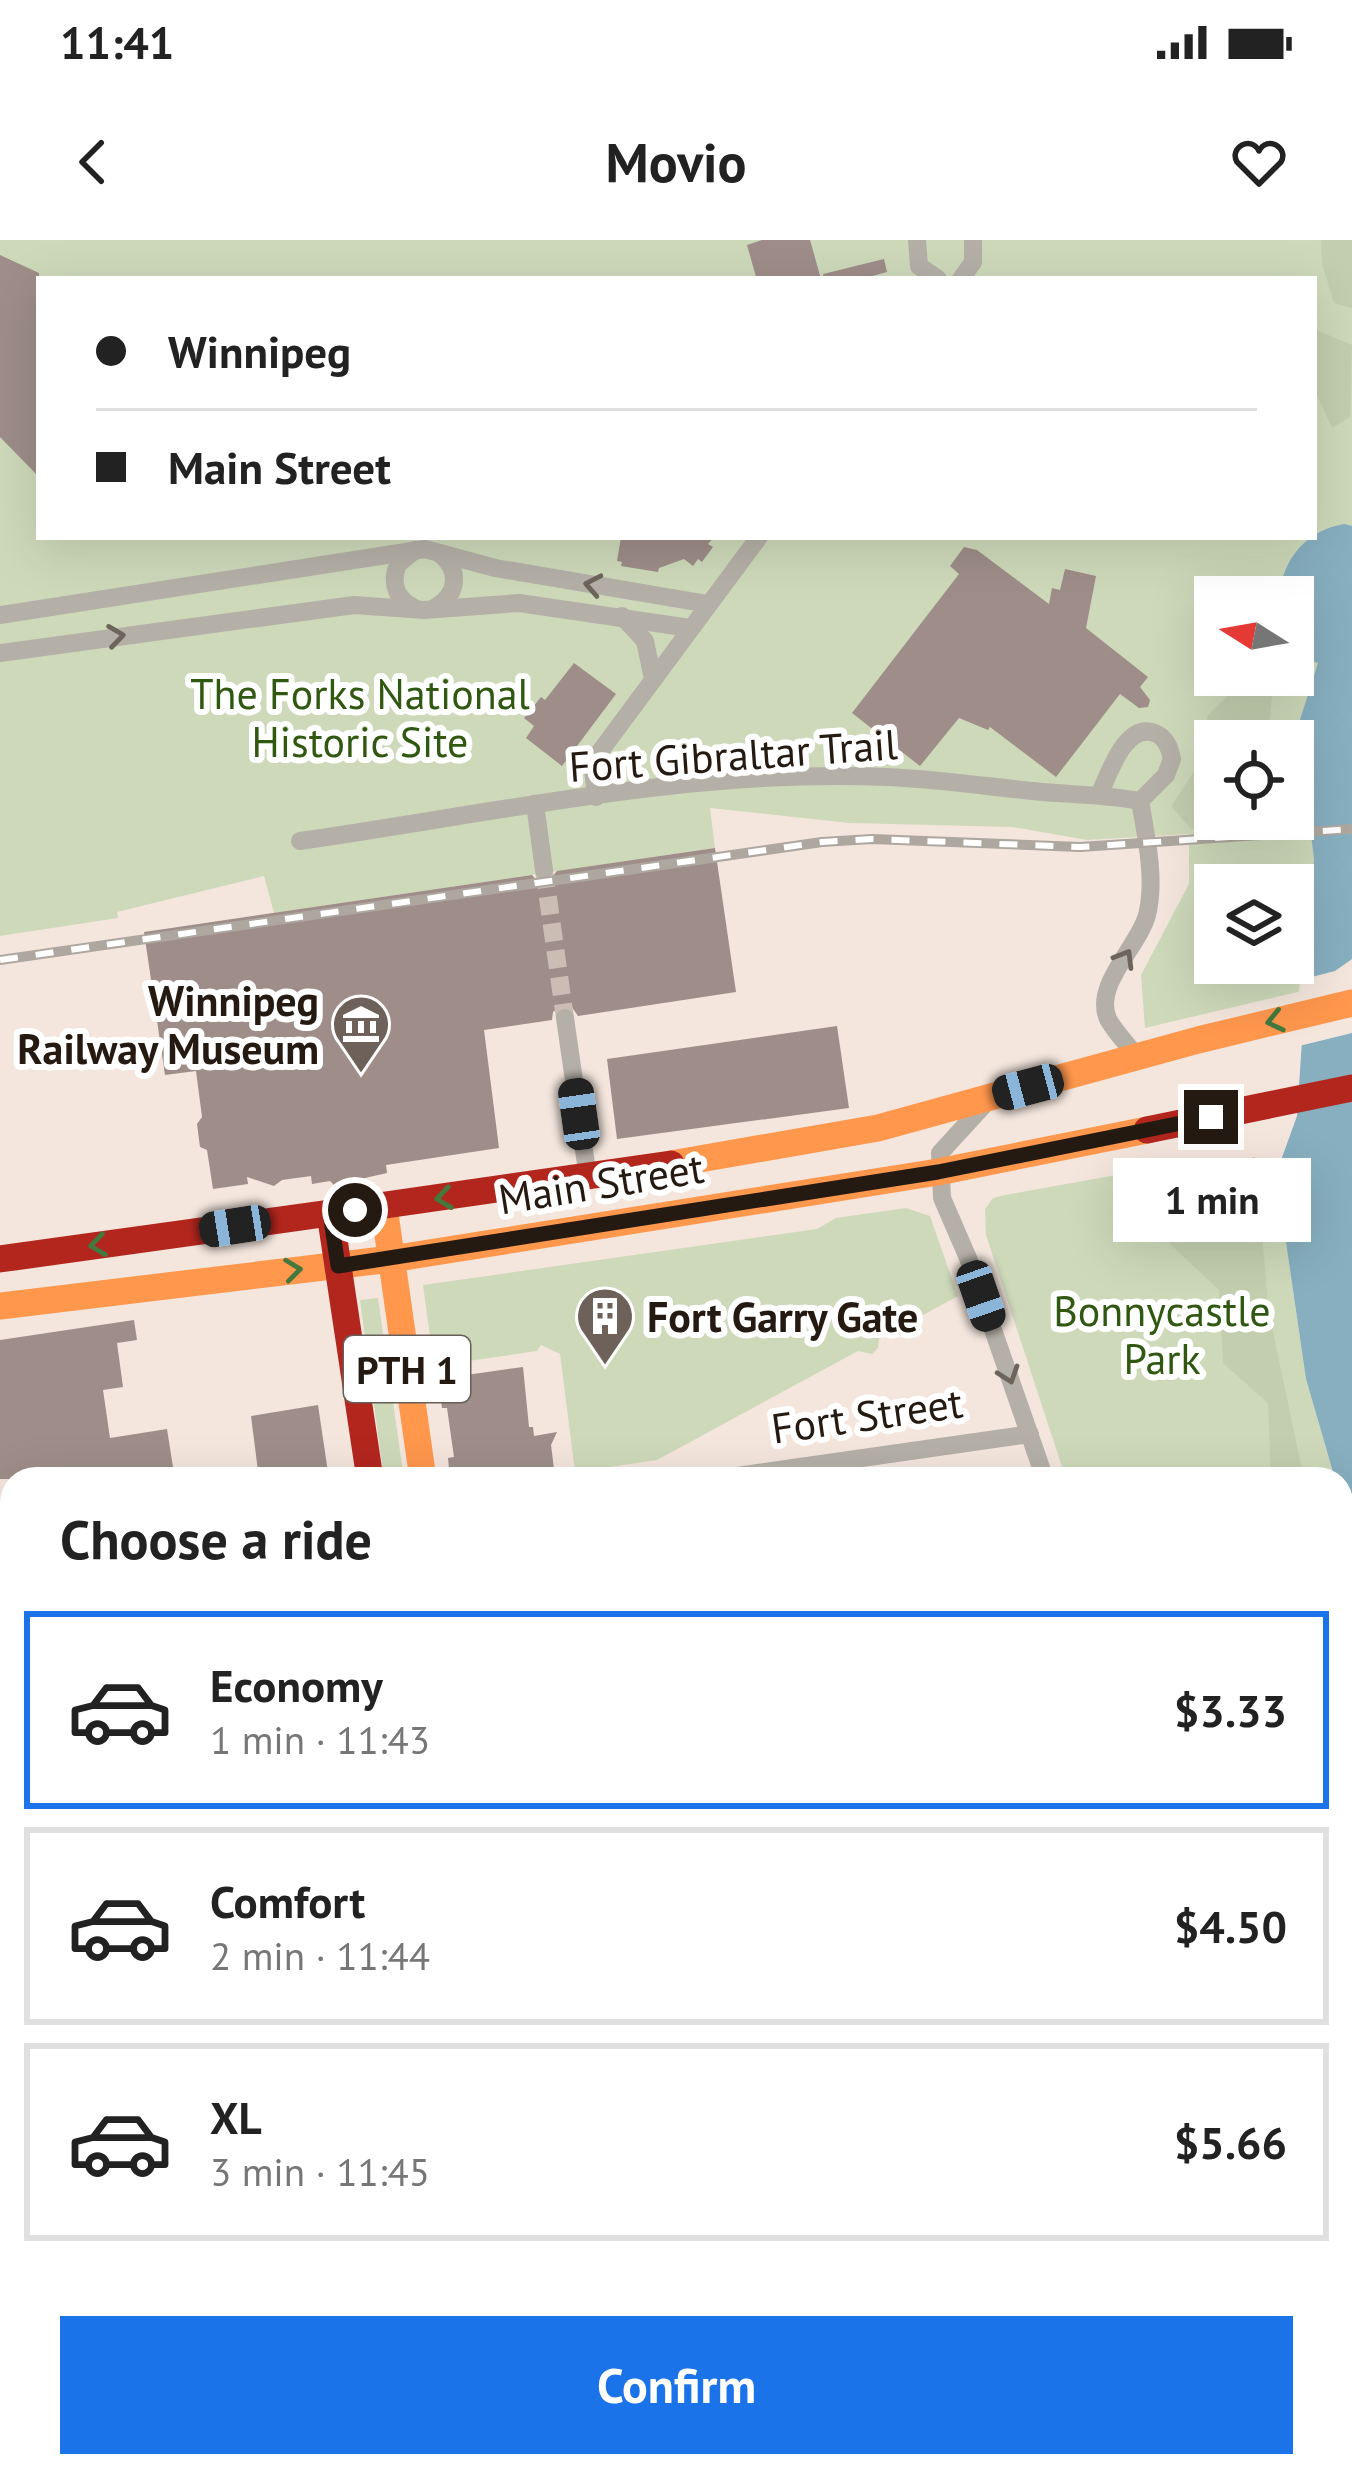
<!DOCTYPE html>
<meta charset="utf-8">
<style>
:root{--surface:#fff;--page:#f6f6f6;--text:#222;--muted:#767676;--line:#e0e0e0;--accent:#1a73e8}
body{margin:0;font-family:"PT Sans",sans-serif;background:var(--page);color:var(--text);height:100vh;display:flex;flex-direction:column;font-size:45px;white-space:nowrap}
*{box-sizing:border-box;margin:0}
p{font-size:39px;color:var(--muted)}
.icon{flex:none;width:66px;height:66px;fill:none;stroke:currentColor;stroke-width:2;stroke-linecap:round;stroke-linejoin:round}
.map{position:relative;flex:1;overflow:hidden}
.side{position:absolute;left:0px;top:1227px;width:1353px;height:1011px;display:flex;flex-direction:column;background:var(--surface);border-radius:36px 36px 0 0;box-shadow:0 12px 48px #0002}
.side>*{flex:none}
.guide{position:absolute;left:36px;top:36px;width:1281px;height:264px;border-radius:0px;box-shadow:0 12px 48px #0002;display:grid;align-content:center;height:264px;padding:0 60px;background:var(--surface)}
.needle{width:78px;rotate:281deg}
.fabs{position:absolute;left:1194px;top:336px;display:grid;gap:24px}
.fabs a{display:grid;place-items:center;width:120px;height:120px;border-radius:0px;background:var(--surface);box-shadow:0 12px 48px #0002;font-size:60px}
.end{position:absolute;width:54px;height:54px;margin:-27px;border:15px solid #251a12;background:#fff;box-shadow:0 0 0 6px #fff}
.from{border-radius:50%}
.bubble{position:absolute;height:84px;border-radius:0px;background:var(--surface);box-shadow:0 12px 48px #0002;font-size:39px;font-weight:700;line-height:84px;text-align:center}
.car{position:absolute;width:36px;height:72px;margin:-36px -18px;border-radius:15px;box-shadow:0 0 9px 3px #0007;background:linear-gradient(#222 24%,#8ab4d8 0 40%,#222 0 76%,#8ab4d8 0 86%,#222 0)}
.guide b{display:flex;align-items:center;gap:42px;height:114px;font-size:45px}
.guide b+b{border-top:3px solid var(--line)}
.guide i{width:30px;height:30px;background:var(--text)}
ul{padding:0;list-style:none}
li{display:flex;align-items:center;gap:36px;height:198px;margin:0 24px 18px;padding:0 36px;border:6px solid var(--line);border-radius:0px}
li div{flex:1}
li b{display:block;font-size:45px}
li em{font-style:normal;font-weight:700}
li.on{border-color:var(--accent)}
li>.icon{width:108px;height:108px;stroke-width:1.5}
h2{padding:0 60px;font-size:54px;line-height:144px}
.cta{display:flex;gap:24px;margin-top:auto;padding:24px 60px}
.cta a{flex:1;height:138px;border-radius:0px;background:var(--accent);color:#fff;font-size:48px;font-weight:700;line-height:138px;text-align:center}
.status{display:flex;justify-content:space-between;align-items:center;height:84px;padding:0 60px;background:var(--surface);direction:ltr}
.status svg{height:33px;fill:currentColor}
header{display:flex;justify-content:space-between;align-items:center;height:156px;padding:0 60px;background:var(--surface);font-size:54px;font-weight:700}
.map>svg:first-child{display:block}
.green{fill:#ced9ba;fill-rule:evenodd}
.forest{fill:#c3ceaf}
.water{fill:#87afc0}
.pier{fill:#f4e6dd}
.building{fill:#9e8d88}
.lines{fill:none;stroke-linecap:round;stroke-linejoin:round}
.street-tunnel{stroke:#cbbdb4;stroke-width:18;stroke-dasharray:18 9;stroke-linecap:butt}
.street{stroke:#b5b0a7;stroke-width:18}
.slow{stroke:#ff974d;stroke-width:27}
.jam{stroke:#b3261e;stroke-width:27}
.rail-casing{stroke:#aea7a0;stroke-width:10}
.rail{stroke:#fff;stroke-width:6;stroke-dasharray:18;stroke-linecap:butt}
.oneway{stroke:#6d655c}
.oneway2{stroke:#44783d}
.route{stroke:#251a12;stroke-width:15}
.labels{text-anchor:middle;dominant-baseline:central;stroke-width:12;stroke-linejoin:round;paint-order:stroke}
.shield{fill:#fff;stroke:#665f59;stroke-width:3}
.shield-label{font-size:39px;font-weight:bold;fill:#251a12}
.park-label{font-size:42px;fill:#305811;stroke:#fff}
.street-label{font-size:42px;fill:#251a12;stroke:#fff}
.poi-label{font-size:42px;font-weight:bold;fill:#251a12;stroke:#fff;text-anchor:end}
</style>
<div class="status"><b>11:41</b><svg viewBox="0 0 49 12"><path d="M0 12V9h3v3zM5 12V6h3v6zM10 12V3h3v9zM15 12V0h3v12zM26 1h20v11H26zM47 4h2v5h-2z"/></svg></div>
<header><svg class="icon" aria-label="back" viewBox="0 0 24 24"><path d="M15 5l-7 7 7 7"/></svg>Movio<svg class="icon" aria-label="heart" viewBox="0 0 24 24"><path d="M12 20l-8-8c-3-5 5-10 8-4 3-6 11-1 8 4z"/></svg></header>
<div class="map">
<svg width="1352" height="2237" viewBox="0 0 1352 2237">
<rect width="100%" height="100%" fill="#f4e6dd"/>
<!-- green -->
<g class="green">
<path d="M0,0h1352v739l-207,49 -4,-53 48,-91v-50l-102,6 -74,-13 -164,-4 -139,-15 5,40 -441,65 -10,-37 -147,36 1,6 -118,18zM39,39h1275v258h-1275zM1215,357h78v78h-78zM1215,501h78v78h-78zM1215,645h78v78h-78z"/>
<polygon points="1133,932 1165,954 1276,934 1306,1139 1335,1239 1066,1239 986,995 985,969 993,958 1005,955"/>
<polygon points="906,968 930,976 958,1056 879,1099 878,1108 872,1114 858,1111 657,1220 575,1232 560,1114 541,1105 537,1111 434,1126 423,1045 817,989 836,978"/>
<polygon points="378,1058 404,1239 384,1239 360,1060"/>
<polygon points="1341,1257 1352,1308 1352,1665 1351,1507 1341,1509"/>
</g>
<!-- forest -->
<g class="forest">
<polygon points="1321,0 1352,0 1352,68 1334,63 1322,24"/>
<polygon points="1314,89 1352,105 1350,177 1332,188 1314,149"/>
<polygon points="1249,435 1264,435 1273,445 1268,501 1215,501 1215,579 1273,579 1274,584 1191,589 1171,566 1195,530 1208,475"/>
<polygon points="1255,917 1269,1073 1304,1239 1271,1239 1268,1163 1223,1123 1219,1050 1169,1003 1202,976 1212,929"/>
</g>
<!-- water -->
<path class="water" d="M1344,284l8,2v1022l-11,-69h-6l-29,-100 -30,-205 21,-58 17,-257 -16,-133 20,-63 -15,-5 -10,-13v-48h-14c3,-38 28,-67 65,-73z"/>
<!-- pier -->
<polygon class="pier" points="1352,719 1352,793 1295,807 1300,740 1335,731"/>
<!-- building -->
<g class="building">
<polygon points="762,0 810,0 821,39 756,37 747,5"/>
<polygon points="0,15 39,33 39,237 0,197"/>
<polygon points="884,19 887,32 861,39 824,39 823,34"/>
<polygon points="621,297 714,297 708,304 713,307 702,322 698,319 693,326 684,319 659,328 658,332 621,326 622,322 617,321"/>
<polygon points="964,307 977,310 1049,364 1052,348 1060,350 1065,329 1096,336 1086,388 1148,437 1140,447 1150,460 1148,467 1139,468 1120,454 1056,537 990,487 988,490 959,478 920,526 852,473 959,334 950,326"/>
<polygon points="574,423 616,454 562,526 526,498 534,486 524,478 541,457 545,460"/>
<polygon points="715,608 736,752 578,776 571,766 562,765 553,772 552,780 484,790 499,908 386,925 387,933 334,945 330,941 312,944 311,936 282,940 274,946 247,937 248,944 213,949 207,910 200,907 197,884 202,877 196,831 165,835 144,692 532,635 538,642 547,643 557,631"/>
<polygon points="837,786 849,868 617,899 607,819"/>
<polygon points="134,1080 137,1100 117,1103 123,1147 103,1150 110,1198 167,1189 173,1227 138,1232 139,1239 0,1239 0,1100"/>
<polygon points="523,1127 529,1187 533,1187 534,1196 557,1192 551,1205 554,1229 523,1233 524,1239 450,1239 448,1218 454,1217 447,1168 442,1168 438,1139"/>
<polygon points="318,1165 329,1239 259,1239 251,1176"/>
</g>
<g class="lines">
<!-- street-tunnel -->
<polyline class="street-tunnel" points="544,630 565,778"/>
<!-- street -->
<g class="street">
<polyline points="917,0 919,26 938,39"/>
<polyline points="961,39 973,22 973,0"/>
<path d="M415,310l-17,14c-8,20 -1,37 19,45"/>
<path d="M436,367c23,-14 24,-38 3,-54"/>
<polyline points="0,375 425,309 495,328 708,364"/>
<polyline points="622,376 645,401 653,439"/>
<polyline points="0,413 354,365 424,370 519,363 690,388"/>
<path d="M1100,553c9,-19 26,-74 57,-59 10,5 13,15 15,25l-6,16 -26,26"/>
<polyline points="596,557 593,529 599,513 759,297"/>
<polyline points="535,564 544,630"/>
<path d="M300,601c190,-27 394,-73 587,-64 48,2 97,9 145,14 37,4 72,3 108,10"/>
<polyline points="565,778 588,938"/>
<path d="M1137,817c-9,-12 -22,-25 -29,-38 -15,-34 31,-73 39,-104 9,-35 -1,-79 -7,-114"/>
<polyline points="984,865 940,913 942,958 968,1018 1045,1239"/>
<polyline points="716,1239 1030,1194"/>
<polyline points="1341,2077 1352,2108"/>
<polyline points="1106,2226 1108,2237"/>
<polyline points="1284,2237 1352,2229"/>
</g>
<!-- slow -->
<g class="slow">
<polyline points="671,924 878,888 1198,800 1352,763"/>
<polyline points="384,967 423,1239"/>
<polyline points="391,1019 938,932 1147,890"/>
<polyline points="0,1066 391,1019"/>
<polyline points="0,1344 12,1342"/>
<polyline points="0,1616 12,1615"/>
<polyline points="0,1880 12,1878"/>
<polyline points="565,2226 567,2237"/>
</g>
<!-- jam -->
<g class="jam">
<polyline points="1147,890 1352,848"/>
<polyline points="0,1019 330,973"/>
<polyline points="370,1239 330,973 671,924"/>
<polyline points="0,1923 12,2005"/>
<polyline points="1341,1929 1352,1926"/>
<polyline points="1341,1953 1352,1949"/>
<polyline points="0,2149 12,2147"/>
<polyline points="44,2226 46,2237"/>
<polyline points="509,2226 511,2237"/>
</g>
<!-- rail casing -->
<g class="rail-casing">
<polyline id="rail" points="0,720 822,602 872,599 1080,607 1352,589"/>
</g>
<!-- rail -->
<use href="#rail" class="rail"/>
</g>
<!-- one-way arrows -->
<defs><path id="oneway-chevron" d="M-2-3.5L2.5 0L-2 3.5" fill="none" stroke-width="1.6" stroke-linecap="round" stroke-linejoin="round" transform="scale(3)"/></defs>
<g class="oneway">
<use href="#oneway-chevron" transform="translate(593 345) rotate(-169)"/>
<use href="#oneway-chevron" transform="translate(116 396) rotate(-8)"/>
<use href="#oneway-chevron" transform="translate(1125 718) rotate(-59)"/>
<use href="#oneway-chevron" transform="translate(1009 1135) rotate(71)"/>
</g>
<g class="oneway2">
<use href="#oneway-chevron" transform="translate(1275 781) rotate(167)"/>
<use href="#oneway-chevron" transform="translate(444 958) rotate(172)"/>
<use href="#oneway-chevron" transform="translate(98 1005) rotate(172)"/>
<use href="#oneway-chevron" transform="translate(293 1030) rotate(-7)"/>
</g>
<g class="lines">
<!-- route -->
<polyline class="route" points="355,970 330,973 338,1026 938,932 1211,877"/>
</g>
<!-- icons -->
<defs>
<g id="museum-pin" transform="scale(3)"><path d="M0 17L-7.5 6A9.5 9.5 0 1 1 7.5 6Z" fill="#6d6159" stroke="#fff"/><path d="M0-6L6-3V-2H-6V-3ZM-5-1h2V3h-2ZM-1-1h2V3h-2ZM3-1h2V3H3ZM-6 4H6V6H-6Z" fill="#fff"/></g>
<g id="building-pin" transform="scale(3)"><path d="M0 17L-7.5 6A9.5 9.5 0 1 1 7.5 6Z" fill="#6d6159" stroke="#fff"/><path d="M-4-6H4V6H1V3H-1V6H-4ZM-2.5-4.3h1.7v1.8h-1.7ZM.8-4.3h1.7v1.8H.8ZM-2.5-1h1.7V.8h-1.7ZM.8-1h1.7V.8H.8Z" fill="#fff"/></g>
</defs>
<g fill-rule="evenodd">
<use href="#museum-pin" x="361" y="784"/>
<use href="#building-pin" x="605" y="1076"/>
</g>
<g class="labels">
<!-- shield labels -->
<rect class="shield" x="344" y="1096" width="126" height="66" rx="9"/>
<g class="shield-label">
<text x="407" y="1129">PTH 1</text>
</g>
<!-- park labels -->
<g class="park-label">
<text x="360" y="453">The Forks National<tspan x="360" dy="48">Historic Site</tspan></text>
<text x="1162" y="1070">Bonnycastle<tspan x="1162" dy="48">Park</tspan></text>
</g>
<!-- street labels -->
<g class="street-label">
<text transform="translate(733 515) rotate(-4)">Fort Gibraltar Trail</text>
<text transform="translate(601 943) rotate(-9)">Main Street</text>
<text transform="translate(867 1175) rotate(-8)">Fort Street</text>
</g>
<!-- poi labels -->
<g class="poi-label">
<text x="319" y="760">Winnipeg<tspan x="319" dy="48">Railway Museum</tspan></text>
<text x="647" y="1076" text-anchor="start">Fort Garry Gate</text>
</g>
</g>
</svg>
<div class="fabs">
<a><svg class="needle" viewBox="-14 -14 28 28"><path d="M0-13l5 13h-10z" fill="#e53935"/><path d="M0 13l5-13h-10z" fill="#767676"/></svg></a>
<a><svg class="icon" aria-label="locate" viewBox="0 0 24 24"><circle cx="12" cy="12" r="6"/><path d="M12 2v4M12 18v4M2 12h4M18 12h4"/></svg></a>
<a><svg class="icon" aria-label="layers" viewBox="0 0 24 24"><path d="M12 4l9 5-9 5-9-5zM3 14l9 5 9-5"/></svg></a>
</div>
<i class="end from" style="left:355px;top:970px"></i>
<i class="end" style="left:1211px;top:877px"></i>
<div class="bubble" style="left:1113px;top:918px;width:198px">1 min</div>
<i class="car" style="left:1028px;top:847px;rotate:255deg"></i>
<i class="car" style="left:579px;top:874px;rotate:352deg"></i>
<i class="car" style="left:235px;top:986px;rotate:261deg"></i>
<i class="car" style="left:981px;top:1056px;rotate:161deg"></i>
<div class="guide">
<b><i class="from"></i>Winnipeg</b>
<b><i></i>Main Street</b>
</div>
<section class="side">
<h2>Choose a ride</h2>
<ul>
<li class="on"><svg class="icon" aria-label="car" viewBox="0 0 24 24"><path d="M5 17H2v-5l4-1 3-4h7l3 4 3 1v5h-3M9 17h6M6 11h13"/><circle cx="7" cy="17" r="2"/><circle cx="17" cy="17" r="2"/></svg><div><b>Economy</b><p>1 min · 11:43</p></div><em>$3.33</em></li>
<li><svg class="icon" aria-label="car" viewBox="0 0 24 24"><path d="M5 17H2v-5l4-1 3-4h7l3 4 3 1v5h-3M9 17h6M6 11h13"/><circle cx="7" cy="17" r="2"/><circle cx="17" cy="17" r="2"/></svg><div><b>Comfort</b><p>2 min · 11:44</p></div><em>$4.50</em></li>
<li><svg class="icon" aria-label="car" viewBox="0 0 24 24"><path d="M5 17H2v-5l4-1 3-4h7l3 4 3 1v5h-3M9 17h6M6 11h13"/><circle cx="7" cy="17" r="2"/><circle cx="17" cy="17" r="2"/></svg><div><b>XL</b><p>3 min · 11:45</p></div><em>$5.66</em></li>
</ul>
<div class="cta"><a>Confirm</a></div>
</section>
</div>
